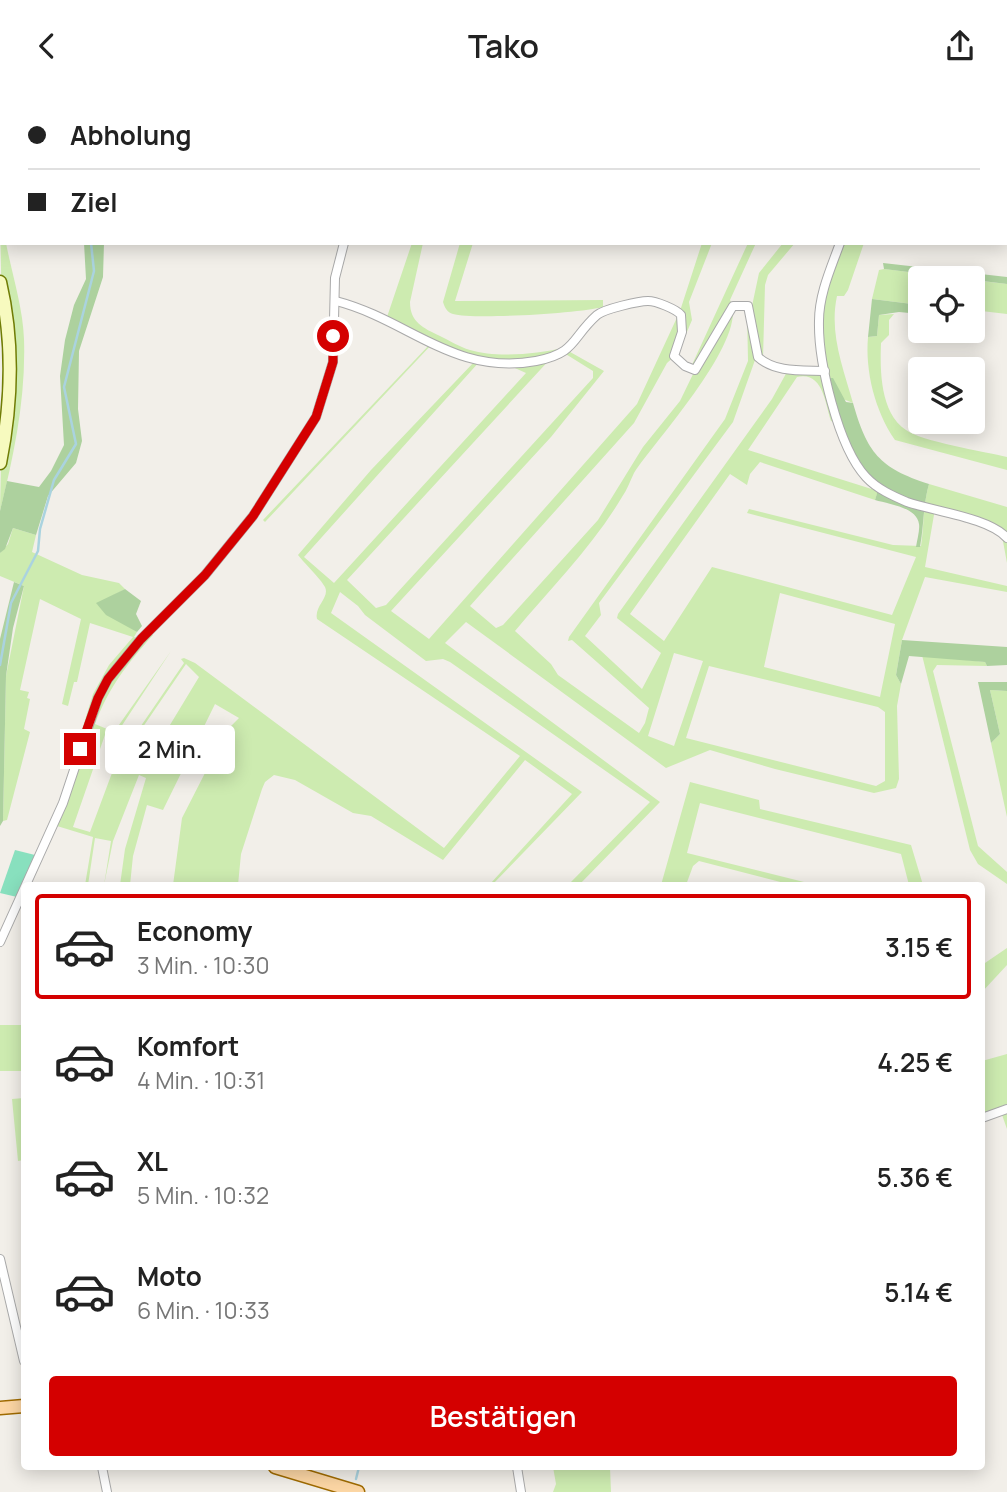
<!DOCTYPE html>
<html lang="de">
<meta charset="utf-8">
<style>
:root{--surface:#fff;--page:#f6f6f6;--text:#222;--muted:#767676;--line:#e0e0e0;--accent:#d40000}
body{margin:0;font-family:Manrope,sans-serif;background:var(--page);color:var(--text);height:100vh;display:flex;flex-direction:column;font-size:26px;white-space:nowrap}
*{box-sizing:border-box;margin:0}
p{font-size:23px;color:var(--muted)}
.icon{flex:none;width:38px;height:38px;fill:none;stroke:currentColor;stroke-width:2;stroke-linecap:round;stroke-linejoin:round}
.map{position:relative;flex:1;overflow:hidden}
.details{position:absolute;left:21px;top:791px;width:964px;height:588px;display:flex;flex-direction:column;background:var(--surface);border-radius:7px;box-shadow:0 4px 18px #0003}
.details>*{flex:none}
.guide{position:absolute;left:0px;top:0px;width:1008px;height:154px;box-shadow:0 4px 18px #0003;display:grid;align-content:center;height:154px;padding:0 28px;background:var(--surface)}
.buttons{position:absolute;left:908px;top:175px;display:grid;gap:14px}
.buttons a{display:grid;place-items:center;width:77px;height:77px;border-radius:7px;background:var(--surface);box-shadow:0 4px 18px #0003;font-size:35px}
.end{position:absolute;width:32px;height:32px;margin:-16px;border:9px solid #d40000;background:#fff;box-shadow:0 0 0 4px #fff}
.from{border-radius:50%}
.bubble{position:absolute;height:49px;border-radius:7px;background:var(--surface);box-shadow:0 4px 18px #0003;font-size:23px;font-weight:600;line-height:49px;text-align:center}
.guide b{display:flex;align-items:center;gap:24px;height:66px;font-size:26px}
.guide b+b{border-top:2px solid var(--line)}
.guide i{width:18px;height:18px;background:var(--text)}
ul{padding:12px 0 0;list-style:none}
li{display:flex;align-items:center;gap:21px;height:105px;margin:0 14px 10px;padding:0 14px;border:4px solid transparent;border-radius:7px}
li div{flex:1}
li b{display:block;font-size:26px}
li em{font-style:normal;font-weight:600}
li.active{border-color:var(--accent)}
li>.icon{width:63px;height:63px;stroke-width:1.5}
.primary-button{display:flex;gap:14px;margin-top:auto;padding:14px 28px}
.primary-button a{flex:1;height:80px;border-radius:7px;background:var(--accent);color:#fff;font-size:28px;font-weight:600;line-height:80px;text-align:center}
header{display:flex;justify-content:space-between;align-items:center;height:91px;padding:0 28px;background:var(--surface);font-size:32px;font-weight:600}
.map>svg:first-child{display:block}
.grass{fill:#cdebb0;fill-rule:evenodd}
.forest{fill:#add19e}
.pitch{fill:#88e0be}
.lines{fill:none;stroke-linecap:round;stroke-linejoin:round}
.stream{stroke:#aad3df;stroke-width:2.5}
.street-casing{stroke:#a9a9a9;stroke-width:10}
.secondary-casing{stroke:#707d05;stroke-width:15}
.primary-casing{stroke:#a06b00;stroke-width:15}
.street{stroke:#fff;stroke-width:8}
.secondary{stroke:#f7fabf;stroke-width:12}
.primary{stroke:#fcd6a4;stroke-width:12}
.route{stroke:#d40000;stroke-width:9}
</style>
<header><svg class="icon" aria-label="back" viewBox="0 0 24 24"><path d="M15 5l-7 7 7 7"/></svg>Tako<svg class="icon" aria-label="share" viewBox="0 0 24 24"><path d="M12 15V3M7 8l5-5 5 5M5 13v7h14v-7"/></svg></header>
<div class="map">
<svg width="1007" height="1401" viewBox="0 0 1007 1401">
<rect width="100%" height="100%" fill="#f2efe9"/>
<!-- grass -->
<g class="grass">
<path d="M0,125l2,27h4c6,31 17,65 18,96 2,59 -10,116 -24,172l3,-137z"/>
<path d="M412,152h11l-13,59c0,20 13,26 30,34 9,4 19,11 30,14 26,8 67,4 93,-2l41,23 -53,66 -160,174 38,28 208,-235 43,-93 22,-68h10l-23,59 3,18 -14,33 -11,10 -33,60 -164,183 26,22 7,-3 95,-105 45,-73 37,-46 15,-31 -4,-3 57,-124h8l-26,57c21,37 -76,142 -96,173 -4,8 -7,17 -12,24 -29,49 -71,91 -107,134l36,33 7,11 81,58 6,-10 4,-15 -77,-68 -4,1 1,-4 156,-218 23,-58 -1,-51 5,-4 7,-33 24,-30h12l-27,32 -3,10 -2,73 -8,2 -22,62 -134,181 2,12 -16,21 57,53 19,-36 -44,-35 1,-4 154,-215 16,-29 38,1 -7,-53 21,-75h24l-16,47 -4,6h-7c-8,37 6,71 16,107l-10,-4 -10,-20 7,46 -9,-4c-6,-18 -8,-50 -34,-44l-49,73 130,41 -3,9 -115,-38 -10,12 -3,11 -17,-11 -100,140 34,27 48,-74 180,48 24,-58 -169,-44 2,-4 144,36 28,1c3,-21 2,-41 8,-62l78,23v56l-5,-27 -5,-10 -62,-17 -10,58 82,19v6l-82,-15 -23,63 -6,35 5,9 -4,22 2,73 -3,9 -22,5 -99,-24 -65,-19 -44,18 -200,-146 -21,21 215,159 -81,83h-11l82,-83 -200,-140 -7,-3 -17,2 -61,-46 -7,-9 -18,-14 -9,21 251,179 -90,93 -1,-2 81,-89 -47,-34 -82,100 -72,-44 -18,-3 -58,-33 -21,-5 -9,7 -3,7 -21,65 -3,31h-65l9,-67 45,-88 12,-12 -24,-14 -52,106 -16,-5 -14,51 -3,29h-10l5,-36 21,-71 -7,-3 -26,66 -9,44 7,-44 -16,-3 -7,47h-3l8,-48 -36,-11 -29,55v-11l32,-69 33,-107 16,-29 24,-28 -43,-14 -13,59h-3l-6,24 -6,-2 19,-85 -41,-20 -20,91 9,2 -2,6 3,1 -6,30 6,3 -23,88 -4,1 3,-145 18,-90 -24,-10v-23l8,-9 5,-16 23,7 -4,17 50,23 37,8 6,6 -28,15 40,28 -3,5 7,2 8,-7 4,3c-26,29 -44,52 -58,89l12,5 -34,98 17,5 35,-94 -11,-6 57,-81 -54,82 15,6 52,-76 -3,-4 3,-1 11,5 249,185 76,-92 -203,-137c-3,-13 13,-21 8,-32 -4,-8 -21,-24 -27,-32l73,-85 104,-109 -42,-18 -168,179 -2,-2 168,-177 -44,-26zM564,262l29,18v7l-207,227 -10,3 -29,-28 205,-223zM480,270l26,3 20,9 -192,210 -30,-26zM780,502l115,31 -15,73 -116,-30zM674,562l29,8 -29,85 -26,-10zM186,573l13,13 -43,71 -22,-8zM709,575l169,41 7,5v69l-9,5 -190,-48z"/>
<path d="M460,152h13l-18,58 148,-1v7c-22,6 -129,13 -150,7 -6,-2 -8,-6 -10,-12z"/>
<polygon points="879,179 884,178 959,187 920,187 920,214 872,208"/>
<polygon points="973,189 1007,193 1007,223 973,219"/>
<path d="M894,223l-5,6v15l-8,8c-1,27 -1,70 25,87 14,11 80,22 101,27v13l-112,-30c-20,-29 -30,-69 -27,-103l9,-1 2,-21z"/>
<polygon points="922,564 985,571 987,575 937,574 933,580 978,755 1007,781 1007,793 978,773 970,759"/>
<polygon points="990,599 1007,600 1007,726 991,652 1000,643"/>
<polygon points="690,691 759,709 760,718 911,754 923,794 909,794 901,763 700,712 687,762 816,794 792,794 699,770 693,775 686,794 661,794"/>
<polygon points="1007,857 1007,874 982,901 982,874"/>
<rect x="0" y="934" width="24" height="46"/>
<polygon points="1007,963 1007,1038 1001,1021 982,1027 982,970"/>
<polygon points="24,1007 24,1069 18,1070 12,1008"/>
<polygon points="553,1376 610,1376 611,1401 553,1401 556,1393"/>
</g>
<!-- forest -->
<g class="forest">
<polygon points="84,152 104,152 103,186 79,260 78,318 82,350 76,372 48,405 36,444 13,437 5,458 0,462 0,420 7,390 39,396 51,380 64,354 60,285 65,249 74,214 86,188"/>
<polygon points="883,172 1007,186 1007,193 884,178"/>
<polygon points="872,208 920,214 920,223 899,221 879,224 877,245 868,246"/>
<path d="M828,287h5l13,24 7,1c14,49 26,65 76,81 -6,21 -5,41 -9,63h-4c1,-7 4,-17 3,-23 -2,-17 -31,-20 -44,-24l4,-13c-33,-27 -39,-69 -51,-109z"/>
<polygon points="14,491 24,495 13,537 6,585 3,730 0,735 0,548"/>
<polygon points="125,498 141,510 136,523 142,535 137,541 106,524 96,512"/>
<polygon points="902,549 1007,556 1007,574 987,575 985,571 909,565 901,593 896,584"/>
<polygon points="978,591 1007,591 1007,600 990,599 1000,643 991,652"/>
</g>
<!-- pitch -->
<polygon class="pitch" points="15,759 35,764 17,806 0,802"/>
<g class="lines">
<!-- stream -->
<g class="stream">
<polyline points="85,2 85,0"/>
<polyline points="0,574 11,512 38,460 40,438 54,389 76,353 64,296 94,180 91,152"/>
<polyline points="356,1388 359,1376"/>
</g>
<!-- street casing -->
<g class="street-casing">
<g id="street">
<polyline points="378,2 378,0"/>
<polyline points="999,2 1001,0"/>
<path d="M840,152c-9,25 -21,51 -21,78 -1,40 19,126 47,156 11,12 27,19 41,25 26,9 83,16 100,36"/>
<path d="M336,210c73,19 118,75 200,60 41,-8 35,-23 61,-46 7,-6 42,-14 51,-14 8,0 28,8 33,14l1,17 -8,24 11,10 10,4 38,-64h15l10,51c17,16 45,13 67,14"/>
<polyline points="0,851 63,712 98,607 108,588 141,548 205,484 253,425 316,326 333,271 335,187 344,152"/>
<polyline points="982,1027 1007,1018"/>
<polyline points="0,1168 24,1270"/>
<polyline points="102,1376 107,1401"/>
<polyline points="517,1376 521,1401"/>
</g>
</g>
<!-- secondary casing -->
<g class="secondary-casing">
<path id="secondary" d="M0,191c14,60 12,121 0,181"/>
</g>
<!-- primary casing -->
<g class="primary-casing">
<g id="primary">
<polyline points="0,1317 24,1315"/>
<polyline points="275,1376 358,1401"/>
</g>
</g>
<!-- street -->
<use href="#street" class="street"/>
<!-- secondary -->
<use href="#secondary" class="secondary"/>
<!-- primary -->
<use href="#primary" class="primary"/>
</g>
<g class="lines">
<!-- route -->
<polyline class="route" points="80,658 98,607 108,588 141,548 205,484 253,425 316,326 333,271 333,245"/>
</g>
</svg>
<div class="buttons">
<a><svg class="icon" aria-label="locate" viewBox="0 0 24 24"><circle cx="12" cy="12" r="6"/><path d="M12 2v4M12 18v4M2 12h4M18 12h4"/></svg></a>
<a><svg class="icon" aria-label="layers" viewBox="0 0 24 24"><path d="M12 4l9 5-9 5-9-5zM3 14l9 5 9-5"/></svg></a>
</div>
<i class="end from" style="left:333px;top:245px"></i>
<i class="end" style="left:80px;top:658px"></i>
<div class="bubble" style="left:105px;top:634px;width:130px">2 Min.</div>
<div class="guide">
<b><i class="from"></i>Abholung</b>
<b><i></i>Ziel</b>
</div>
<section class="details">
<ul>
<li class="active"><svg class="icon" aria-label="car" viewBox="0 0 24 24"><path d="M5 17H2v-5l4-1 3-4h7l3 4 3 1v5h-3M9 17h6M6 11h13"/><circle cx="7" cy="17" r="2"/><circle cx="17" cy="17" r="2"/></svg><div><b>Economy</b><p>3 Min. · 10:30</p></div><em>3.15 €</em></li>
<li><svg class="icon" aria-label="car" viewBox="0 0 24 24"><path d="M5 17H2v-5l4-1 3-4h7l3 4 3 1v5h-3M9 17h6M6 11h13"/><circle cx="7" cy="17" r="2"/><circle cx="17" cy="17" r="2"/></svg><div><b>Komfort</b><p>4 Min. · 10:31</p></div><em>4.25 €</em></li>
<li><svg class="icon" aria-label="car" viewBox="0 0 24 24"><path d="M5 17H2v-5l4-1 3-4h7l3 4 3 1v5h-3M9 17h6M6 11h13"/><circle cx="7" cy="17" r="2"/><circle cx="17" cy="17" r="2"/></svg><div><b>XL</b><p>5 Min. · 10:32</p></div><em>5.36 €</em></li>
<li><svg class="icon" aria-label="car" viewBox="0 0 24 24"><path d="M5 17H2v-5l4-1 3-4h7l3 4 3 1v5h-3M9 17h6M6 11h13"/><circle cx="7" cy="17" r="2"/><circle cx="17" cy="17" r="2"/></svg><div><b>Moto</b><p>6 Min. · 10:33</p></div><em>5.14 €</em></li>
</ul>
<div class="primary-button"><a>Bestätigen</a></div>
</section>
</div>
